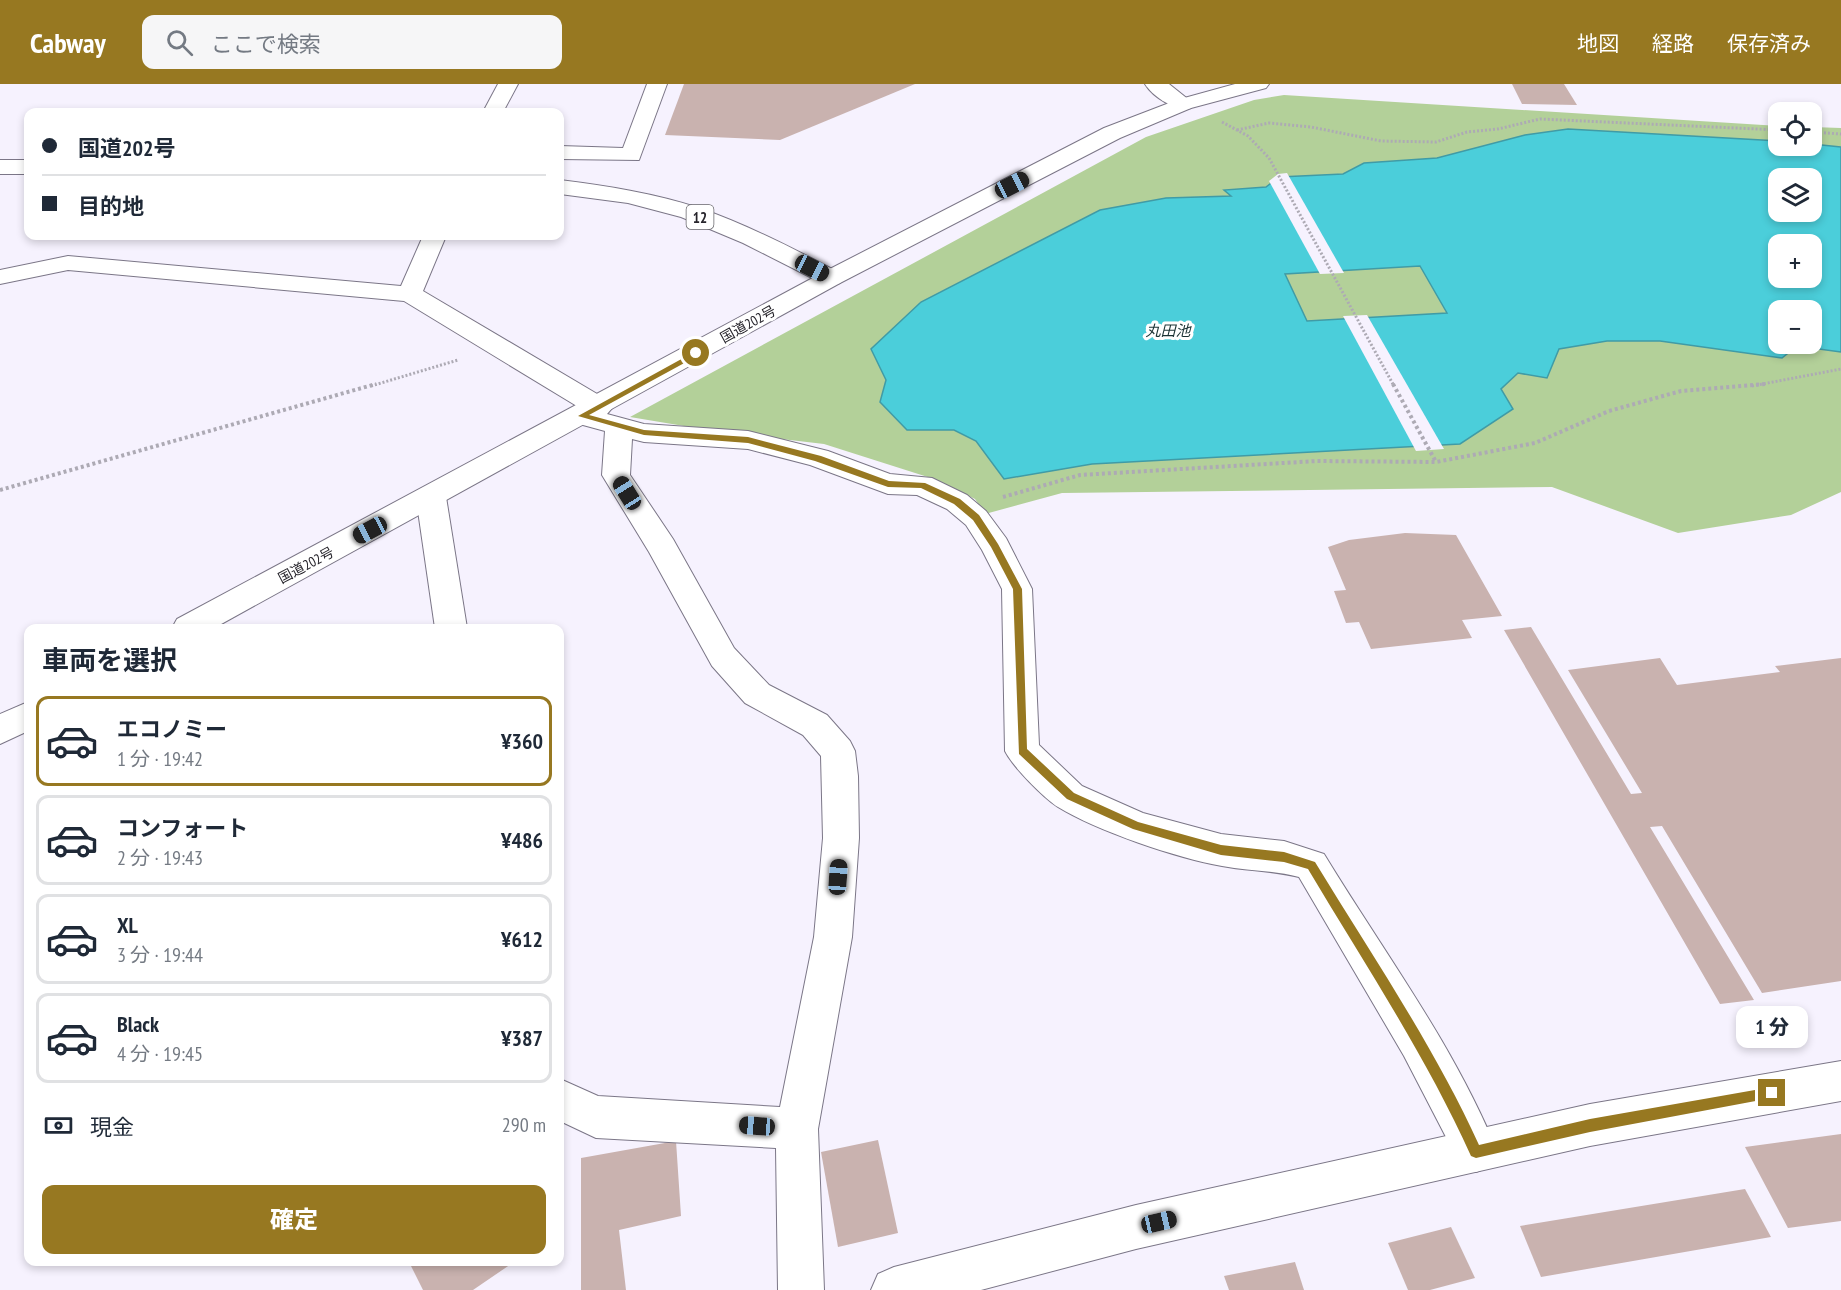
<!DOCTYPE html>
<html lang="ja">
<meta charset="utf-8">
<style>
:root{--surface:#fff;--page:#f6f6f7;--text:#1f2937;--muted:#747a83;--line:#e0e1e3;--accent:#977821}
body{margin:0;font-family:"PT Sans Narrow","Noto Sans JP",sans-serif;background:var(--page);color:var(--text);height:100vh;display:flex;flex-direction:column;font-size:22px;white-space:nowrap}
*{box-sizing:border-box;margin:0}
p{font-size:20px;color:var(--muted)}
.icon{flex:none;width:33px;height:33px;fill:none;stroke:currentColor;stroke-width:2;stroke-linecap:round;stroke-linejoin:round}
.map{position:relative;flex:1;overflow:hidden}
.sheet{position:absolute;left:24px;top:540px;width:540px;height:642px;display:flex;flex-direction:column;background:var(--surface);border-radius:12px;box-shadow:0 3px 9px #0003}
.sheet>*{flex:none}
.hud{position:absolute;left:24px;top:24px;width:540px;height:132px;border-radius:12px;box-shadow:0 3px 9px #0003;display:grid;align-content:center;height:132px;padding:0 18px;background:var(--surface)}
.tools{position:absolute;left:1768px;top:18px;display:grid;gap:12px}
.tools a{display:grid;place-items:center;width:54px;height:54px;border-radius:12px;background:var(--surface);box-shadow:0 3px 9px #0003;font-size:30px}
.end{position:absolute;width:27px;height:27px;margin:-14px;border:8px solid #977821;background:#fff;box-shadow:0 0 0 3px #fff}
.from{border-radius:50%}
.bubble{position:absolute;height:42px;border-radius:12px;background:var(--surface);box-shadow:0 3px 9px #0003;font-size:20px;font-weight:800;line-height:42px;text-align:center}
.car{position:absolute;width:18px;height:36px;margin:-18px -9px;border-radius:8px;box-shadow:0 0 4px 2px #0007;background:linear-gradient(#222 24%,#8ab4d8 0 40%,#222 0 76%,#8ab4d8 0 86%,#222 0)}
.hud b{display:flex;align-items:center;gap:21px;height:57px;font-size:22px}
.hud b+b{border-top:2px solid var(--line)}
.hud i{width:15px;height:15px;background:var(--text)}
ul{padding:0;list-style:none}
li{display:flex;align-items:center;gap:18px;height:90px;margin:0 12px 9px;padding:0 6px;border:3px solid var(--line);border-radius:12px}
li div{flex:1}
li b{display:block;font-size:22px}
li em{font-style:normal;font-weight:800}
li.selected{border-color:var(--accent)}
li>.icon{width:54px;height:54px;stroke-width:1.5}
h2{padding:0 18px;font-size:27px;line-height:72px}
.pay{display:flex;align-items:center;gap:15px;height:66px;padding:0 18px;font-size:22px}
.pay p{margin-inline-start:auto}
.button{display:flex;gap:12px;margin-top:auto;padding:12px 18px}
.button a{flex:1;height:69px;border-radius:12px;background:var(--accent);color:#fff;font-size:24px;font-weight:800;line-height:69px;text-align:center}
header{display:flex;align-items:center;gap:36px;box-sizing:border-box;height:84px;padding:0 30px;background:var(--accent);color:#fff}
header strong{font-size:28px}
nav{display:flex;gap:33px;margin-inline-start:auto;font-size:21px}
.search{width:420px;height:54px;background:var(--page);display:flex;align-items:center;gap:15px;box-sizing:border-box;padding:0 21px;border-radius:12px;color:var(--muted);font-size:22px}
.map>svg:first-child{display:block}
.green{fill:#b3d099;fill-rule:evenodd}
.water{fill:#4bceda;stroke:#409ba6;stroke-width:1.5;fill-rule:evenodd}
.pier{fill:#f6f2fe}
.building{fill:#c9b2af}
.lines{fill:none;stroke-linecap:round;stroke-linejoin:round}
.minor-casing{stroke:#7b7687;stroke-width:2}
.tertiary-casing{stroke:#7b7687;stroke-width:2}
.primary-casing{stroke:#7b7687;stroke-width:2}
.trunk-casing{stroke:#7b7687;stroke-width:2}
.path-far1{stroke:#adaab4;stroke-width:3;stroke-dasharray:2 2;stroke-linecap:butt}
.path{stroke:#adaab4;stroke-width:4;stroke-dasharray:3 3;stroke-linecap:butt}
.minor{fill:#fff;fill-rule:evenodd}
.tertiary{fill:#fff;fill-rule:evenodd}
.primary{fill:#fff;fill-rule:evenodd}
.trunk{fill:#fff;fill-rule:evenodd}
.route{fill:#977821}
.labels{text-anchor:middle;dominant-baseline:central;stroke-width:6;stroke-linejoin:round;paint-order:stroke}
.far-street-label{font-size:14px;fill:#26242b;stroke:#fff}
.shield{fill:#fff;stroke:#67666b;stroke-width:1.5}
.shield-label{font-size:15px;font-weight:bold;fill:#26242b}
.far-water-label{font-size:15px;font-style:italic;fill:#1a3133;stroke:#fff}
</style>
<header>
<strong>Cabway</strong>
<div class="search"><svg class="icon" aria-label="search" viewBox="0 0 24 24"><circle cx="10" cy="10" r="6"/><path d="M15 15l6 6"/></svg>ここで検索</div>
<nav><a>地図</a><a>経路</a><a>保存済み</a></nav>
</header>
<div class="map">
<svg width="1841" height="1206" viewBox="0 0 1841 1206">
<rect width="100%" height="100%" fill="#f6f2fe"/>
<!-- green -->
<path class="green" d="M1284,11l495,31v20h33v-19l29,1v364l-50,23 -113,18 -126,-46 -490,6 -77,21 -10,-15 -41,-20 -110,-35 -104,-12 -90,-15 516,-280 108,-37zM1779,94h33v34h-33zM1779,160h33v34h-33zM1779,226h33v34h-33z"/>
<!-- water -->
<path class="water" d="M1568,45l211,12v5l33,-2 29,3v205l-44,-6 -15,12 -122,-17h-53l-48,8 -12,29 -29,-5 -17,16 12,20 -53,35 -368,20 -88,15 -28,-38 -22,-11h-47l-27,-28 6,-22 -15,-31 50,-47 179,-92 66,-12 65,-2 -7,-6 42,-3 13,-10 64,-3 21,-11 73,-5 88,-23zM1779,94h33v34h-33zM1779,160h33v34h-33zM1420,182l27,47 -140,8 -22,-47zM1779,226h33v34h-33z"/>
<!-- pier -->
<g class="pier">
<polygon points="1287,89 1344,189 1320,190 1269,97 1278,90"/>
<polygon points="1367,231 1444,365 1416,367 1343,232"/>
</g>
<!-- building -->
<g class="building">
<polygon points="684,0 915,0 780,56 665,51"/>
<polygon points="1512,0 1564,0 1577,21 1522,20"/>
<polygon points="1405,449 1456,451 1502,532 1462,536 1472,554 1371,565 1359,538 1346,539 1334,507 1346,506 1328,463 1349,456"/>
<polygon points="1531,543 1631,710 1642,709 1568,586 1660,574 1677,601 1780,588 1775,582 1841,574 1841,897 1762,909 1662,742 1650,743 1754,916 1720,920 1504,546"/>
<polygon points="1841,1050 1841,1137 1788,1144 1745,1063"/>
<polygon points="878,1056 898,1149 838,1163 821,1068"/>
<polygon points="676,1057 681,1132 619,1146 626,1206 581,1206 581,1074"/>
<polygon points="1745,1105 1771,1153 1541,1193 1520,1142"/>
<polygon points="1451,1143 1475,1194 1430,1206 1408,1206 1388,1159"/>
<polygon points="409,1178 514,1178 473,1206 423,1206"/>
<polygon points="1295,1178 1304,1206 1229,1206 1224,1192"/>
</g>
<g class="lines">
<!-- minor casing -->
<g class="minor-casing">
<g id="minor">
<polygon points="498,0 518,0 503,28 483,28"/>
<polygon points="647,0 667,0 639,76 560,75 560,62 623,64"/>
<path d="M1145,0h24l25,20 -3,4c-15,4 -38,-11 -46,-24z"/>
<path d="M423,152h23l-23,55 186,110 4,6 -6,7 37,10 104,7 80,20 62,23 42,4 35,17 19,16 20,27 26,51 7,156 43,41 61,27 78,21 63,7 40,13c59,97 130,191 173,297l-6,15 -15,6 -15,-6 -57,-110 -105,-179c-26,-7 -52,-6 -77,-11 -45,-8 -125,-35 -164,-59 -15,-10 -45,-40 -53,-56l-3,-162 -20,-39 -16,-25 -19,-16 -30,-14 -29,-1 -78,-29 -62,-16 -104,-7 -12,-3 -2,36 43,64 61,109 35,37 58,30 23,26 5,10 3,25 1,62 -7,99 -34,192 6,161h-46l-2,-142 -180,-10 -36,-17v-42l38,17 182,11 34,-170 9,-99 -2,-82 -18,-21 -58,-32 -33,-37 -63,-114 -47,-77 3,-44 -33,-9 -4,-6 4,-6 8,-2 -176,-107 -336,-31 -68,14v-14l68,-14 333,30z"/>
<polygon points="431,403 441,406 446,413 467,544 435,544 416,413 421,406"/>
</g>
</g>
<!-- tertiary casing -->
<g class="tertiary-casing">
<polygon id="tertiary" points="1841,977 1841,1017 1590,1062 1136,1165 981,1206 871,1206 878,1190 894,1183 1136,1121 1590,1020"/>
</g>
<!-- primary casing -->
<g class="primary-casing">
<g id="primary">
<rect x="0" y="76" width="28" height="14"/>
<path d="M560,96c47,6 94,13 139,28 49,17 95,41 141,65l3,5 -3,5 -9,2 -9,-2 -79,-40 -62,-26 -53,-14 -68,-9z"/>
</g>
</g>
<!-- trunk casing -->
<g class="trunk-casing">
<g id="trunk">
<polygon points="1235,0 1269,0 1266,4 1191,24 1120,54 840,199 214,544 172,544 177,535 822,189 1104,44 1177,16"/>
<polygon points="28,618 28,647 0,660 0,630"/>
</g>
</g>
<!-- path-far1 -->
<g class="path-far1">
<polyline points="1222,38 1248,52 1269,74 1394,302"/>
<polyline points="1237,46 1269,39 1311,43 1381,57 1436,58 1467,48 1498,45 1540,35 1779,46"/>
<polyline points="1812,48 1841,50"/>
<polyline points="371,302 458,276"/>
<polyline points="1752,302 1841,285"/>
</g>
<!-- path -->
<g class="path">
<polyline points="1393,300 1436,378"/>
<polyline points="0,406 376,300"/>
<polyline points="1003,413 1080,391 1317,377 1436,378 1535,359 1609,327 1681,307 1766,300"/>
</g>
<!-- minor -->
<use href="#minor" class="minor"/>
<!-- tertiary -->
<use href="#tertiary" class="tertiary"/>
<!-- primary -->
<use href="#primary" class="primary"/>
<!-- trunk -->
<use href="#trunk" class="trunk"/>
</g>
<!-- route -->
<path class="route" d="M696,267l3,4 -110,60 55,15 104,7 73,19 68,25 36,2 35,16 19,16 19,29 24,45 5,160 47,44 64,29 83,23 63,7 31,10c56,92 119,184 164,283l111,-26 182,-32 5,1v9l-187,35 -114,26 -5,-2c-45,-100 -107,-193 -163,-287l-24,-7 -63,-7 -88,-26 -66,-30 -48,-45 -6,-165 -22,-42 -18,-27 -19,-16 -33,-16 -33,-1 -73,-26 -67,-18 -104,-8 -66,-19z"/>
<g class="labels">
<!-- far-street labels -->
<g class="far-street-label">
<text transform="translate(748 240) rotate(-29)">国道202号</text>
<text transform="translate(306 481) rotate(-28)">国道202号</text>
</g>
<!-- shield labels -->
<rect class="shield" x="686.5" y="121" width="27" height="24" rx="4.5"/>
<g class="shield-label">
<text x="700" y="133">12</text>
</g>
<!-- far-water labels -->
<g class="far-water-label">
<text x="1168" y="246">丸田池</text>
</g>
</g>
</svg>
<div class="tools">
<a><svg class="icon" aria-label="locate" viewBox="0 0 24 24"><circle cx="12" cy="12" r="6"/><path d="M12 2v4M12 18v4M2 12h4M18 12h4"/></svg></a>
<a><svg class="icon" aria-label="layers" viewBox="0 0 24 24"><path d="M12 4l9 5-9 5-9-5zM3 14l9 5 9-5"/></svg></a>
<a>+</a>
<a>−</a>
</div>
<i class="end from" style="left:696px;top:269px"></i>
<i class="end" style="left:1772px;top:1009px"></i>
<div class="bubble" style="left:1736px;top:922px;width:72px">1 分</div>
<i class="car" style="left:1012px;top:101px;rotate:63deg"></i>
<i class="car" style="left:812px;top:184px;rotate:117deg"></i>
<i class="car" style="left:627px;top:409px;rotate:328deg"></i>
<i class="car" style="left:370px;top:446px;rotate:242deg"></i>
<i class="car" style="left:838px;top:793px;rotate:4deg"></i>
<i class="car" style="left:757px;top:1042px;rotate:274deg"></i>
<i class="car" style="left:1159px;top:1138px;rotate:77deg"></i>
<div class="hud">
<b><i class="from"></i>国道202号</b>
<b><i></i>目的地</b>
</div>
<section class="sheet">
<h2>車両を選択</h2>
<ul>
<li class="selected"><svg class="icon" aria-label="car" viewBox="0 0 24 24"><path d="M5 17H2v-5l4-1 3-4h7l3 4 3 1v5h-3M9 17h6M6 11h13"/><circle cx="7" cy="17" r="2"/><circle cx="17" cy="17" r="2"/></svg><div><b>エコノミー</b><p>1 分 · 19:42</p></div><em>¥360</em></li>
<li><svg class="icon" aria-label="car" viewBox="0 0 24 24"><path d="M5 17H2v-5l4-1 3-4h7l3 4 3 1v5h-3M9 17h6M6 11h13"/><circle cx="7" cy="17" r="2"/><circle cx="17" cy="17" r="2"/></svg><div><b>コンフォート</b><p>2 分 · 19:43</p></div><em>¥486</em></li>
<li><svg class="icon" aria-label="car" viewBox="0 0 24 24"><path d="M5 17H2v-5l4-1 3-4h7l3 4 3 1v5h-3M9 17h6M6 11h13"/><circle cx="7" cy="17" r="2"/><circle cx="17" cy="17" r="2"/></svg><div><b>XL</b><p>3 分 · 19:44</p></div><em>¥612</em></li>
<li><svg class="icon" aria-label="car" viewBox="0 0 24 24"><path d="M5 17H2v-5l4-1 3-4h7l3 4 3 1v5h-3M9 17h6M6 11h13"/><circle cx="7" cy="17" r="2"/><circle cx="17" cy="17" r="2"/></svg><div><b>Black</b><p>4 分 · 19:45</p></div><em>¥387</em></li>
</ul>
<div class="pay"><svg class="icon" aria-label="cash" viewBox="0 0 24 24"><path d="M3 7h18v10H3z"/><circle cx="12" cy="12" r="2"/></svg>現金<p>290 m</p></div>
<div class="button"><a>確定</a></div>
</section>
</div>
